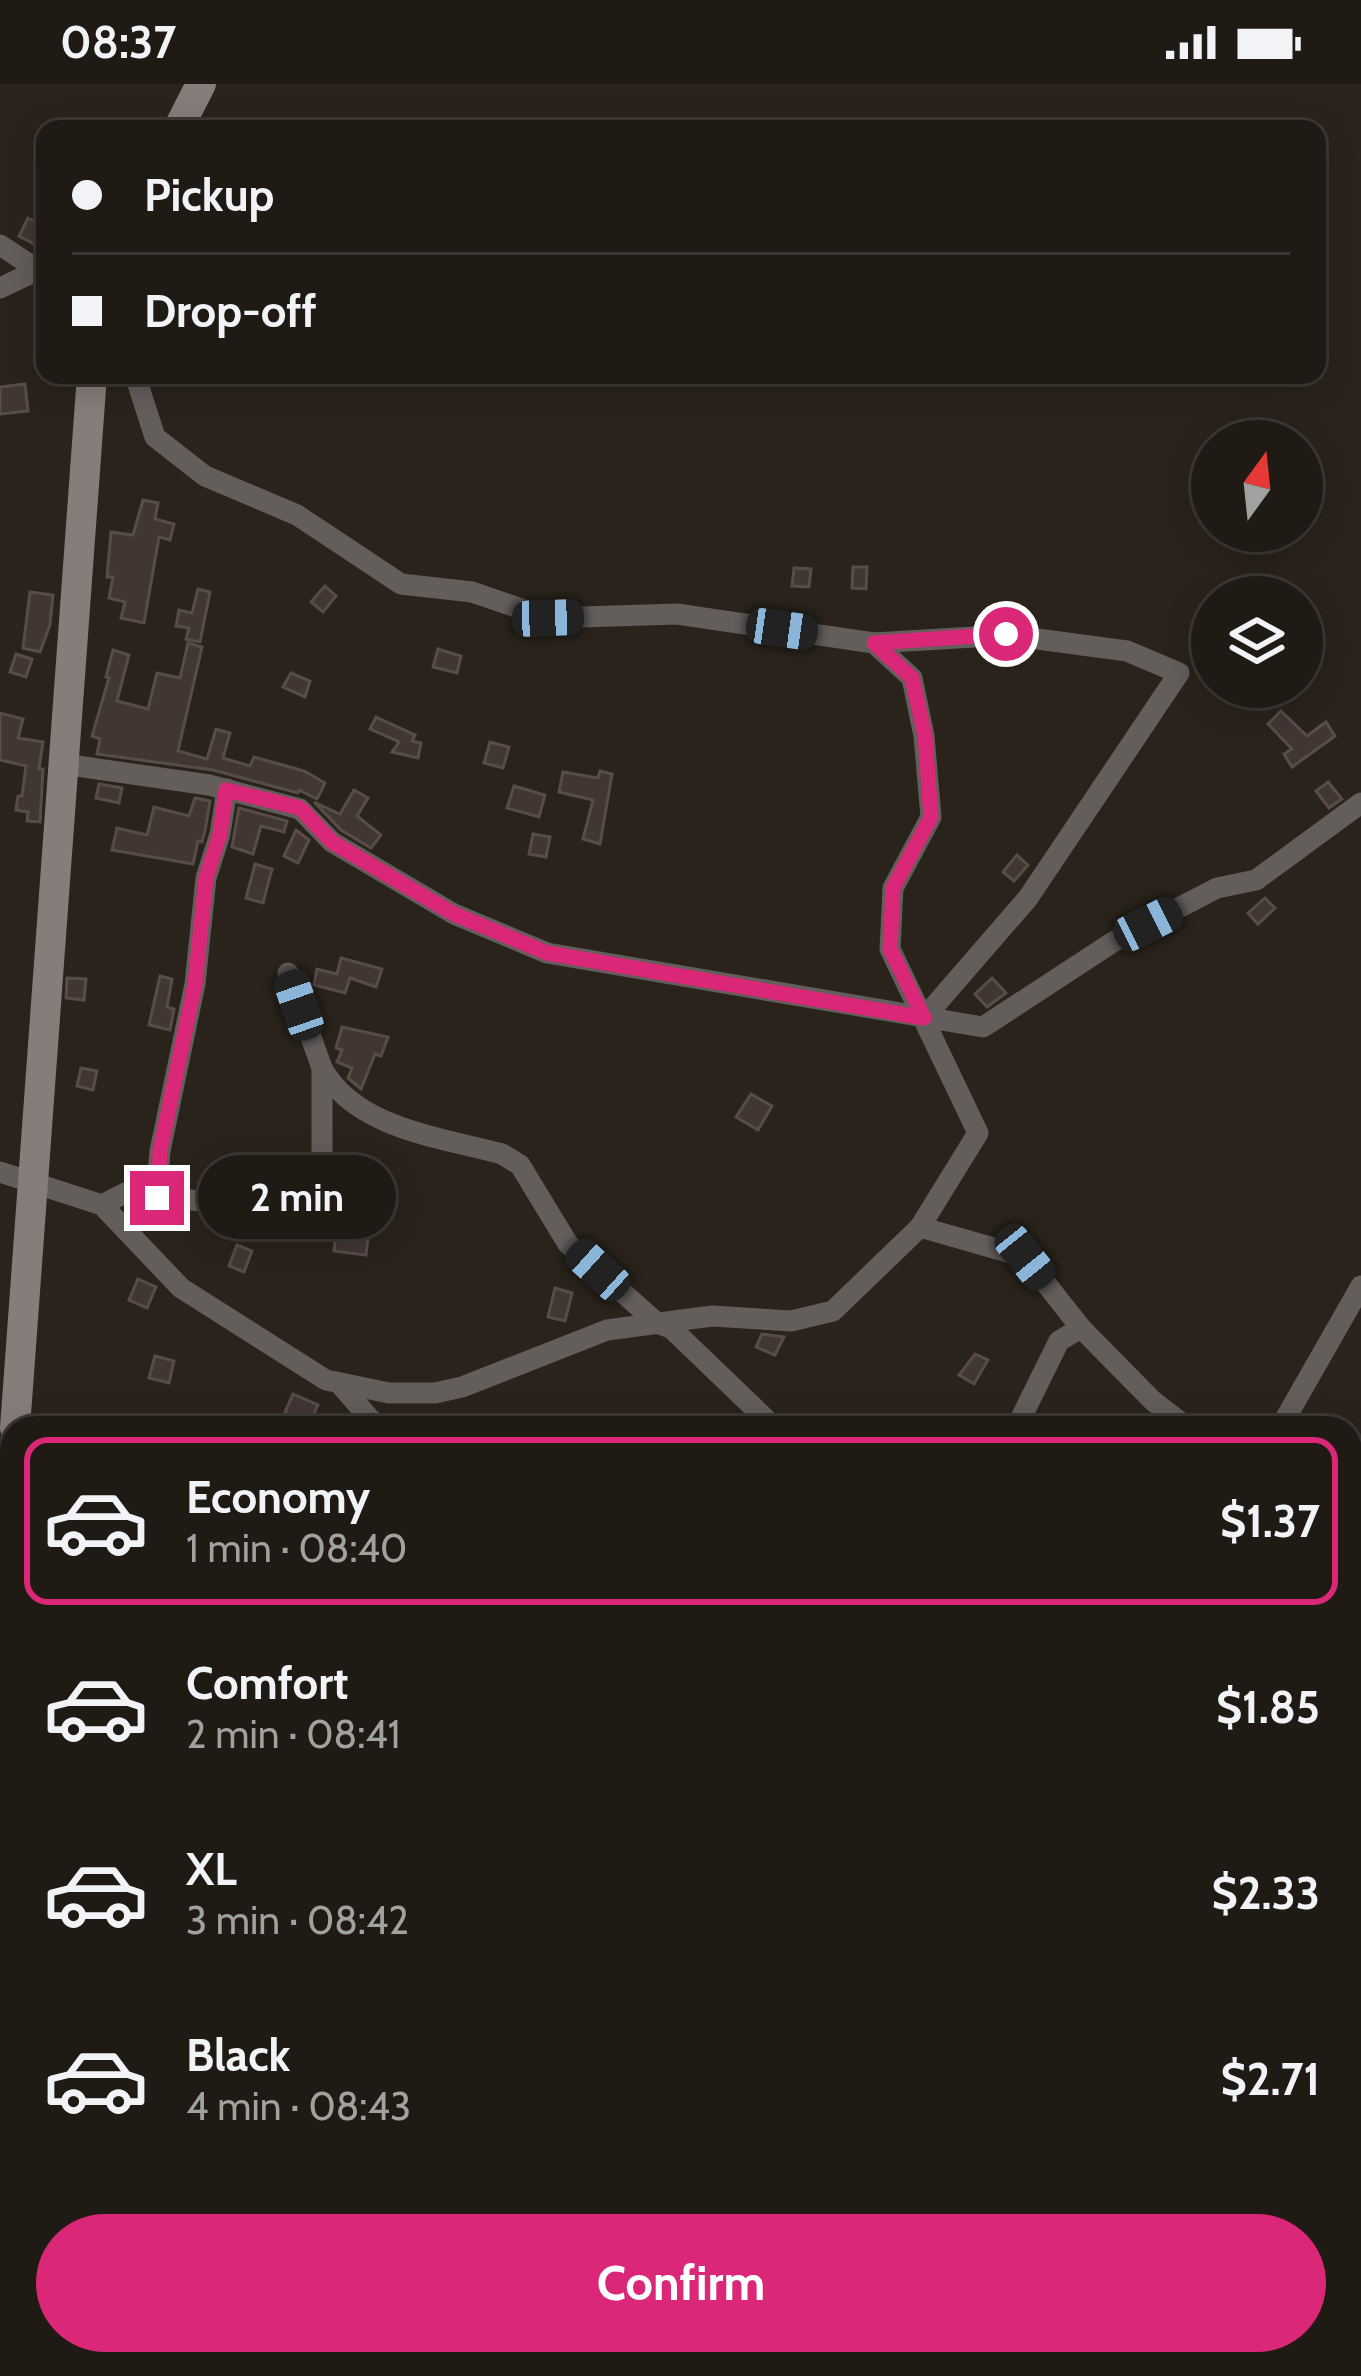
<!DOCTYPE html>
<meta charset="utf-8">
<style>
:root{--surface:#1f1a14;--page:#2c2722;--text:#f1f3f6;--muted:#a1a1a0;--line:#3c3834;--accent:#db2777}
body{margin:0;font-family:Cabin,sans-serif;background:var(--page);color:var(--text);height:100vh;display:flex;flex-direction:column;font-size:45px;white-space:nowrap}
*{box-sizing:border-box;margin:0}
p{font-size:39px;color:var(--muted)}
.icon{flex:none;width:66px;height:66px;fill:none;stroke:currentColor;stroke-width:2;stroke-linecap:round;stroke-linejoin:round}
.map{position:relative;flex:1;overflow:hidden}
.side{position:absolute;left:0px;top:1332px;width:1362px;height:960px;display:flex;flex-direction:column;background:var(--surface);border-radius:36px 36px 0 0;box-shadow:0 6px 30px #0003,0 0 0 3px var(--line)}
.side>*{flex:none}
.top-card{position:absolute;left:36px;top:36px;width:1290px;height:264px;border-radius:24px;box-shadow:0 6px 30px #0003,0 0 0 3px var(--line);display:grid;align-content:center;height:264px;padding:0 36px;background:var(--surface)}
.needle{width:78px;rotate:15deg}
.buttons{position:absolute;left:1191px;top:336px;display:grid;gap:24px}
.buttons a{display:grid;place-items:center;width:132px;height:132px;border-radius:50%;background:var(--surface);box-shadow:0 6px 30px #0003,0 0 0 3px var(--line);font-size:60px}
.end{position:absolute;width:54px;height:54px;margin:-27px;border:15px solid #db2777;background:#fff;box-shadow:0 0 0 6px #fff}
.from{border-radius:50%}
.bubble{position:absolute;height:84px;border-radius:42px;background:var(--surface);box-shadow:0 6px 30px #0003,0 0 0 3px var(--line);font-size:39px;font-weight:800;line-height:84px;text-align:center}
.car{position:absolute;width:36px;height:72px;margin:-36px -18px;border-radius:15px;box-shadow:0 0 9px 3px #0007;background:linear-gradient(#222 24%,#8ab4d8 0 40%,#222 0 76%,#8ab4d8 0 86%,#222 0)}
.top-card b{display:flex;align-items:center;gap:42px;height:114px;font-size:45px}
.top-card b+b{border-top:3px solid var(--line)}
.top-card i{width:30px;height:30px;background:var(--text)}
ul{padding:21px 0 0;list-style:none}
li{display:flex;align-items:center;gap:36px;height:168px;margin:0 24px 18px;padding:0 12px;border:6px solid transparent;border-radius:24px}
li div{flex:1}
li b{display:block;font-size:45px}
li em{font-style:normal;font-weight:800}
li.active{border-color:var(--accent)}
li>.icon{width:108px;height:108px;stroke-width:1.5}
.primary-button{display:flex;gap:24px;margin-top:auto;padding:24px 36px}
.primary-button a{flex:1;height:138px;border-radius:72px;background:var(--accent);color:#fff;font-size:48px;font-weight:800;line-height:138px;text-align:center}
.status{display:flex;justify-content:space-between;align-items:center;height:84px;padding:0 60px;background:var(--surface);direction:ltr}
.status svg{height:33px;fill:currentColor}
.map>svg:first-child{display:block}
.building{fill:#423633;stroke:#584c48;stroke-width:3}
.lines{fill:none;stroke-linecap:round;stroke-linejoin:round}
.path{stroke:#858079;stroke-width:3;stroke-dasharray:6 6;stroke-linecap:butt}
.minor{stroke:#635d5c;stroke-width:21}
.secondary{stroke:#867d7a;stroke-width:30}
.route{stroke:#db2777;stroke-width:15}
</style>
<div class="status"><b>08:37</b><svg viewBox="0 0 49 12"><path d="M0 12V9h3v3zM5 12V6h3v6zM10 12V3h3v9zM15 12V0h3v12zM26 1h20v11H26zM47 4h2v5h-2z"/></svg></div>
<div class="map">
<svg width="1361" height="2292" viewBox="0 0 1361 2292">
<rect width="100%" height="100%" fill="#29231b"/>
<!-- building -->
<g class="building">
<polygon points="28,134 45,143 36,161 19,152"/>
<polygon points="25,300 28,327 0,330 0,303"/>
<polygon points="143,416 158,419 155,435 174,440 170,456 159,453 144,539 121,534 125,518 109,514 113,493 107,493 111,448 133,451"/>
<polygon points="853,483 867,483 866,505 852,504"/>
<polygon points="794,484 811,485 809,503 792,502"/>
<polygon points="325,502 336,512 323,528 311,518"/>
<polygon points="198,505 210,508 200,558 186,555 189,544 176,542 179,526 192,529"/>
<polygon points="30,508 53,511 50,541 40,568 23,564"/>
<polygon points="188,559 202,563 178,667 207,675 216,645 230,649 223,674 250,682 254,673 304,687 325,699 317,715 299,706 298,709 213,686 97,670 100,655 92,652 109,594 106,593 113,566 129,571 117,617 148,625 157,589 180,594"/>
<polygon points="438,565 461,572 457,589 433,583"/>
<polygon points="16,570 32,575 26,593 10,588"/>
<polygon points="291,589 310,597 305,613 283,603"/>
<polygon points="1281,627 1307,652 1326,638 1335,652 1292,683 1284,670 1292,665 1268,640"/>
<polygon points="0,629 23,635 18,654 43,658 39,685 43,685 40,738 27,737 28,728 16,726 18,712 22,712 26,682 0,676"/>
<polygon points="376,633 415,651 412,657 421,659 418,674 392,668 399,658 370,645"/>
<polygon points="490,658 509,663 503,684 484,679"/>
<polygon points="600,687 612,690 600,760 583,755 593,716 559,708 563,688 598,694"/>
<polygon points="1328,698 1342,715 1329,724 1316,707"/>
<polygon points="99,700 122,704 119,719 96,714"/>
<polygon points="514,702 545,711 539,733 507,724"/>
<polygon points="354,706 368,714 357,732 381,751 371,764 341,746 314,718 340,730"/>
<polygon points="195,714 210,717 205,747 202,758 198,757 193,780 112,766 117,744 147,751 154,723 189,732"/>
<polygon points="239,724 287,737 284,748 261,742 253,770 232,763"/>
<polygon points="296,746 309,756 298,779 284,772"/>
<polygon points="533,750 550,753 546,773 529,770"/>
<polygon points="1017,771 1028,781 1014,797 1003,788"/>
<polygon points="255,780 272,785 263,819 246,814"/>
<polygon points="1265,814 1275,824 1258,840 1248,829"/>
<polygon points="341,874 382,885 376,903 350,894 345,909 314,901 317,885 337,890"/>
<polygon points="160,892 172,895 167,923 174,925 170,946 149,941"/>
<polygon points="67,894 86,895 84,916 66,914"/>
<polygon points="992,894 1006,909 987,923 975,910"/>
<polygon points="342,943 388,953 381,972 375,970 361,1005 348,994 352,984 337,978 342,966 336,964"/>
<polygon points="81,984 97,987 93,1006 77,1002"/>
<polygon points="751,1010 772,1022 758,1046 736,1033"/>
<polygon points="350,1128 371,1131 366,1171 334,1167 336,1148 348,1149"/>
<polygon points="237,1161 252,1167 244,1188 229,1182"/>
<polygon points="138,1195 156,1203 147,1224 129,1216"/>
<polygon points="555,1204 572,1209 565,1237 548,1233"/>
<polygon points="762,1250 784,1253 775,1271 756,1263"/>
<polygon points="975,1270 988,1276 974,1300 959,1291"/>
<polygon points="155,1272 174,1277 169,1299 149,1294"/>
<polygon points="293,1310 318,1321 310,1339 285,1328"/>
</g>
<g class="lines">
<!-- path -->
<polyline class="path" points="1350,1382 1361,1382"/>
<!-- minor -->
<g class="minor">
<polyline points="0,161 38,186"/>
<polyline points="0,204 38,186 45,186"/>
<polyline points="135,291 155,353 205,392 297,431 401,500 472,508 548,534 677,530 874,559 912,594 924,652 931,733 893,804 890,865 978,1049 920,1143"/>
<polyline points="874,559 1007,551 1127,567 1179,589 1028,814 924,934"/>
<polyline points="63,680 209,701 300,725 332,758 454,830 547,869 983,943 1113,858 1217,804 1256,796 1361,719"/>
<path d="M322,984c34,61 118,69 180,86l18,11 48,79 89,79 14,5 104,100"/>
<polyline points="0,1088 102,1121 181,1204 326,1296 389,1309 435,1309 462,1303 607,1246 712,1232 791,1237 833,1227 920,1143 1025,1173 1081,1244 1153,1317 1188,1344"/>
<polyline points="156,1114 322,1124 322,984 288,889"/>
<polyline points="102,1121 125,1109 156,1114 160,1067 195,900 206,794 220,750 227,705"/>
<polyline points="339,1299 371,1336 384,1344"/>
<polyline points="1006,1344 1019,1338 1059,1257 1081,1244"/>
<polyline points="1280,1344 1361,1202"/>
<polyline points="0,1658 12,1661"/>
<polyline points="1350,2209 1361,2220"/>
<polyline points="372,2292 386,2280"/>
</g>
<!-- secondary -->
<g class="secondary">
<polyline points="178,45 201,0"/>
<polyline points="15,1344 92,291"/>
<polyline points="0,1558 12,1382"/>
</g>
</g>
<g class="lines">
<!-- route -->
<polyline class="route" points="157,1114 160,1067 195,900 206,794 220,750 226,706 300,724 332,758 413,806 454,830 547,869 924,934 890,865 893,804 931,733 925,652 912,594 874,559 1006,550"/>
</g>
</svg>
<div class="buttons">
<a><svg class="needle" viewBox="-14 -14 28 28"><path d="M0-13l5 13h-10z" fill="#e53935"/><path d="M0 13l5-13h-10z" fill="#a1a1a0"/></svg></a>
<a><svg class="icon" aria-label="layers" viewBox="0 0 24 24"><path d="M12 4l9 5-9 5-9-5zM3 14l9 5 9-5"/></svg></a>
</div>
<i class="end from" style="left:1006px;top:550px"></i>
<i class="end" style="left:157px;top:1114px"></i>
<div class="bubble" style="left:198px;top:1071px;width:198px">2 min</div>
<i class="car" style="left:548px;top:534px;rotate:88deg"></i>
<i class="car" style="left:782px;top:545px;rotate:98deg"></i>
<i class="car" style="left:1148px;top:840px;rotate:63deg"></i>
<i class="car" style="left:299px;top:921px;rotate:341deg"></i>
<i class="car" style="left:1025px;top:1173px;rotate:141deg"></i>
<i class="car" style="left:598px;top:1186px;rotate:312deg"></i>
<div class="top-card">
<b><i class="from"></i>Pickup</b>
<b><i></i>Drop-off</b>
</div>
<section class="side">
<ul>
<li class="active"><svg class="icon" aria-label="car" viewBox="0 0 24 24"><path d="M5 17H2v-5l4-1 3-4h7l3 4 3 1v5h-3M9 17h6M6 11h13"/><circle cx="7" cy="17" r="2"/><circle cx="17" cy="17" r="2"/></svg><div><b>Economy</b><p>1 min · 08:40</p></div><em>$1.37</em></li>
<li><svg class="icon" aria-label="car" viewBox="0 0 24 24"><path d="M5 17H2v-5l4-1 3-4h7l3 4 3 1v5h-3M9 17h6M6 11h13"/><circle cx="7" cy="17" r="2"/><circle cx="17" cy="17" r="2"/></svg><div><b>Comfort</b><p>2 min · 08:41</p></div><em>$1.85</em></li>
<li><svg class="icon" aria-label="car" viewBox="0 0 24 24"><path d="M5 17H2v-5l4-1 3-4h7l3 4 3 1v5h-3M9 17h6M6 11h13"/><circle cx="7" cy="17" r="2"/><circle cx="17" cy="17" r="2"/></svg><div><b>XL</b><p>3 min · 08:42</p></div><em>$2.33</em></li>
<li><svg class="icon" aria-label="car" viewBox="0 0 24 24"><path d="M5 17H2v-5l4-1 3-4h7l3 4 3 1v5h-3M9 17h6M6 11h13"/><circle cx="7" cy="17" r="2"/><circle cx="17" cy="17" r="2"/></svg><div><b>Black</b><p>4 min · 08:43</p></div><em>$2.71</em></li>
</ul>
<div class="primary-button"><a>Confirm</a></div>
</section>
</div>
